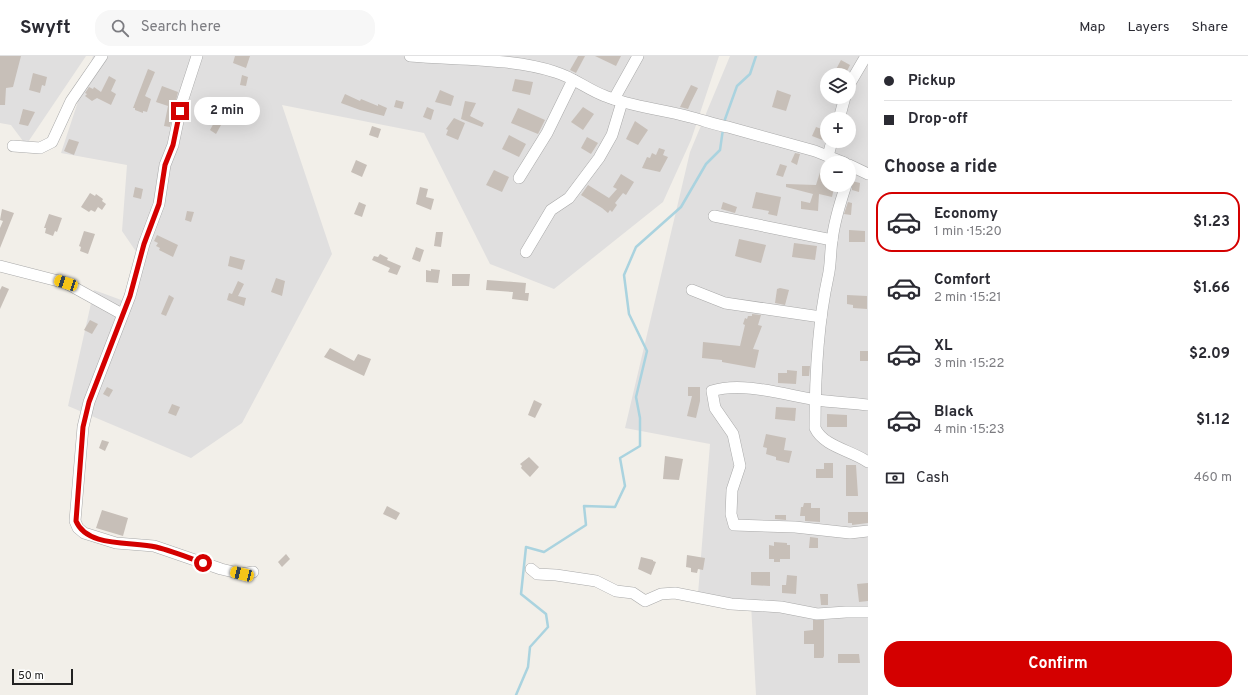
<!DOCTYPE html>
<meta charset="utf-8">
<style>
:root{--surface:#fff;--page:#f7f7f7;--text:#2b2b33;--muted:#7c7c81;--line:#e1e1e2;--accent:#d40000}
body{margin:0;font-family:Overpass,sans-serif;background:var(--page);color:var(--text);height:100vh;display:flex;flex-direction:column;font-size:15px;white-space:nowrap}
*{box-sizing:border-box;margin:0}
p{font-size:13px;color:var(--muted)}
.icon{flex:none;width:22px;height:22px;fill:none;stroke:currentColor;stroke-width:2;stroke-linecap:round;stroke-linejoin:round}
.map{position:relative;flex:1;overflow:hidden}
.drawer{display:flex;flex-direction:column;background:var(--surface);width:380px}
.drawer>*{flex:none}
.guide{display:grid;align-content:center;height:88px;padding:0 16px;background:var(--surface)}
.buttons{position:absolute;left:820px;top:12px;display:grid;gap:8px}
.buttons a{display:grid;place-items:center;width:36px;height:36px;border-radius:50%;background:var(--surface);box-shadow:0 4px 16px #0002;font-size:20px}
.scale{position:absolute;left:12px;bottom:10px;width:61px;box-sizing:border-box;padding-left:4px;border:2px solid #222;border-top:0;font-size:11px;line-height:14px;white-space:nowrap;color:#222;-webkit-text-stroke:3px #fff;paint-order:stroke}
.end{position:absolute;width:18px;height:18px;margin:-9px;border:5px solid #d40000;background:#fff;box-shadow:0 0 0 2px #fff}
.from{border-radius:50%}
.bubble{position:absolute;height:28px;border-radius:14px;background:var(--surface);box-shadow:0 4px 16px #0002;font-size:13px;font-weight:700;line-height:28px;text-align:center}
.car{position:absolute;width:12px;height:24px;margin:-12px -6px;border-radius:5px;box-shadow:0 0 3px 1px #0007;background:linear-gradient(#f5c518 24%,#345 0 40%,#f5c518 0 76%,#345 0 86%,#f5c518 0)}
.guide b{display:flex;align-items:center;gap:14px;height:38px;font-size:15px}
.guide b+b{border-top:1px solid var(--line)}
.guide i{width:10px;height:10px;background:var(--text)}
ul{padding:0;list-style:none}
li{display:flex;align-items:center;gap:12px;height:60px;margin:0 8px 6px;padding:0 8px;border:2px solid transparent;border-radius:16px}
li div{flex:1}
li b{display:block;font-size:15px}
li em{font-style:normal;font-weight:700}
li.current{border-color:var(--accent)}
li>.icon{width:36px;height:36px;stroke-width:1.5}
h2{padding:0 16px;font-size:18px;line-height:48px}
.pay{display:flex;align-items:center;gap:10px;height:44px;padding:0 16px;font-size:15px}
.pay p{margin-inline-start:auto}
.cta{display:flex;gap:8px;margin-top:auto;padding:8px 16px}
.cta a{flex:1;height:46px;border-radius:16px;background:var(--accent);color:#fff;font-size:16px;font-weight:700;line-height:46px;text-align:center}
header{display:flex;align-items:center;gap:24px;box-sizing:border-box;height:56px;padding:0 20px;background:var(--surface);border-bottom:1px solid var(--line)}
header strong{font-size:19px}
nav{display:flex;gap:22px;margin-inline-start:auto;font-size:14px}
.search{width:280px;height:36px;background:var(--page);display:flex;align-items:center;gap:10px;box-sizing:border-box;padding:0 14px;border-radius:16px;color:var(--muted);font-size:15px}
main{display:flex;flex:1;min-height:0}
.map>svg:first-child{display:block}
.residential{fill:#e0dfdf;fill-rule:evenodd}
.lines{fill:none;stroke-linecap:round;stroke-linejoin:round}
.stream{stroke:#aad3df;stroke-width:2.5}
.building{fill:#c7bfb8}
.minor-casing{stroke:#a9a9a9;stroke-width:12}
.minor{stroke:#fff;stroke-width:11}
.route{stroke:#d40000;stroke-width:5}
</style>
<header>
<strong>Swyft</strong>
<div class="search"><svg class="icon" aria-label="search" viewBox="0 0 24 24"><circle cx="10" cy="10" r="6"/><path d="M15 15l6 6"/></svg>Search here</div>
<nav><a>Map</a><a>Layers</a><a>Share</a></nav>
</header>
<main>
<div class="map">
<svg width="868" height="639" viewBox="0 0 868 639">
<rect width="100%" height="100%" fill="#f2efe9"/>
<!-- residential -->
<g class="residential">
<polygon points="0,0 86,0 26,89 11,69 0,67"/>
<polygon points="93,0 719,0 691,84 663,146 554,233 490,208 424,77 282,49 332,198 242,367 191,402 68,350 94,234 124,245 137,197 122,175 127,109 61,97"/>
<path d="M730,0h138v639h-112l-5,-91 -53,-10 12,-150 -85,-16 65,-276zM827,19h22v22h-22zM827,63h22v22h-22zM827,107h22v22h-22z"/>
</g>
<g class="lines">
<!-- stream -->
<g class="stream">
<polyline points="724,66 737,30 750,18 756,0"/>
<polyline points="516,639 528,611 530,591 548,571 546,558 521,538 526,491 544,496 586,469 584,450 615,451 625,430 620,402 640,390 640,362 636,341 647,295 629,258 624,219 636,191 681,151 706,108 720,94 723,73"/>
</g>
</g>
<!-- building -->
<g class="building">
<polygon points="0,0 21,0 13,31 6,32 5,49 0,49"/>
<polygon points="235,0 250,0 246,12 233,7"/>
<polygon points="578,0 585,0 576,17 570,14"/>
<polygon points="595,0 621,0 616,10"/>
<polygon points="841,4 850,9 845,19 833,19"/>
<polygon points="148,13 155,16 145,40 151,43 147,56 143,55 143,57 135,54 135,52 133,52"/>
<polygon points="33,17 47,21 45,30 42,29 40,37 29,34"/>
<polygon points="242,19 248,21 246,30 240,29"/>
<polygon points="109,20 116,24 111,35 116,38 111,49 97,42 92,45 85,40 87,38 85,37 89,31 93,33 94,31 101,36"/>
<polygon points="515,23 533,26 530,39 512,35"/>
<polygon points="691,29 698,32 691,46 688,53 680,51"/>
<polygon points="162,30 178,36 170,71 164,70 168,50 156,46"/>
<polygon points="440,34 454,40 451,50 435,46"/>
<polygon points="777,34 791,39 786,55 772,51"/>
<polygon points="345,38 360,45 361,43 378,50 378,48 387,52 384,60 360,54 341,47"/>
<polygon points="396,44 404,46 402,53 394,51"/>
<polygon points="465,45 476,47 470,60 484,67 482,71 461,63"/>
<polygon points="427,51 434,54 431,64 423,61"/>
<polygon points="583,51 594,58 583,74 571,66"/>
<polygon points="518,52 545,64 538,78 511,67"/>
<polygon points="23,53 35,56 28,70 19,68"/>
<polygon points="454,62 465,67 458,84 446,79 448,74 446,73"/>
<polygon points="215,65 221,69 216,78 210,74"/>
<polygon points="635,65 648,74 638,89 626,83"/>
<polygon points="372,70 381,73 378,82 369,79"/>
<polygon points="816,71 827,75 825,85 812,80"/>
<polygon points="509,79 526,88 519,101 502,93"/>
<polygon points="587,81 598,87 591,98 581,92"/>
<polygon points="69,83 79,86 74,99 64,95"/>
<polygon points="659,92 665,94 663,99 668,101 660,116 642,112 647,101 650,102 652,97 656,99"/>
<polygon points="795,97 800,98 797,109 791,106"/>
<polygon points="356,104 367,109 362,121 351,116"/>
<polygon points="780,108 787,110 783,121 776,119"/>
<polygon points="822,110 827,112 827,130 834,132 832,141 819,138 818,155 801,153 801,145 810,147 813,138 786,131 786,128 816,129"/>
<polygon points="494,114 509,121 502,136 486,129"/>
<polygon points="621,118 634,126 626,139 623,137 615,147 617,149 612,156 610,154 608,157 602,152 581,139 588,129 609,142 617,133 613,131"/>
<polygon points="852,125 860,127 859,136 852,134"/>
<polygon points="135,131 143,133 141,143 133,141"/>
<polygon points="420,131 428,133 426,141 434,143 431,154 416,148"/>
<polygon points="756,136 781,141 777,160 768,158 769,155 752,152"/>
<polygon points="90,137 95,140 96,138 103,143 102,145 106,148 102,154 98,151 95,156 91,154 89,156 81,151"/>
<polygon points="359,146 366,149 362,161 354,158"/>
<polygon points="723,146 737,151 735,157 721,153"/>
<polygon points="848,146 852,147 851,159 844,158"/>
<polygon points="2,153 14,157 0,192 0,172 3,165 0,164"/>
<polygon points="187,155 194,156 191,166 185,164"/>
<polygon points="49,158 62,162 57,176 55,175 53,180 45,177 46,172 44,172"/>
<polygon points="849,174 865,175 865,186 849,186"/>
<polygon points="84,175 95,178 88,198 80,195 81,191 79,190"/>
<polygon points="436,176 443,176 441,191 434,190"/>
<polygon points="157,179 178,189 173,201 159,194 160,192 156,190 158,187 154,185"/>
<polygon points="739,183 766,189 761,207 735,200"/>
<polygon points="794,187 817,190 815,204 792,201"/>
<polygon points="416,191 424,194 420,206 412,203"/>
<polygon points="380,198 388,202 387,204 401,210 397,219 388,216 390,212 372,204 374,200 378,201"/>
<polygon points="230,200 245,204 242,214 228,210"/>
<polygon points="431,213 440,214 438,227 426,226 426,214 431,215"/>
<polygon points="452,218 470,218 469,230 452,230"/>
<polygon points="276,222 285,225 282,240 271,236"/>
<polygon points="487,224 526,227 525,237 529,237 528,245 512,243 513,236 486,234"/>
<polygon points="238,225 244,228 238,240 246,242 244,250 227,244 229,237 232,238"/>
<polygon points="2,230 9,233 0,253 0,234"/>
<polygon points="780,232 789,234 785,249 775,247 777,233"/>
<polygon points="169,239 174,242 166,260 161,258"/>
<polygon points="847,239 867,240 867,253 853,252 853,249 847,248"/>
<polygon points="752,258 761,259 758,269 762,270 753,293 759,294 755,312 722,306 722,304 702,302 703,286 740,290 745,269 743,268 745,262 747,263 748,260 752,260"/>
<polygon points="90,264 98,268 92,278 84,274"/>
<polygon points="330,292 354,305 358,298 371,303 364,320 324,301"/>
<rect x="860" y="295" width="8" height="10"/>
<polygon points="802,310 810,310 809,320 802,320"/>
<polygon points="787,314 797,315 796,328 778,327 778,317 787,317"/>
<polygon points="107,331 113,334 109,341 103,338"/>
<polygon points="688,331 700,331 700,345 696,362 687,360 692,340 688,340"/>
<polygon points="534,344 542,348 535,362 528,359"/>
<polygon points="172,348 180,351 176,360 168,357"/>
<polygon points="776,351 796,352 795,365 775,363"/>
<polygon points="827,358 847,359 847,371 827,371"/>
<polygon points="766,378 786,382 784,394 792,395 789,407 776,404 776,401 766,398 767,392 763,391"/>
<polygon points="102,384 109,386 105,395 99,392"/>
<polygon points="665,400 683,403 679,424 663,423"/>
<polygon points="529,401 539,411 530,421 521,412 522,410 520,408"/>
<polygon points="824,407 833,407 833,422 816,422 816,413 824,413"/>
<polygon points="846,409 856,409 858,440 846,440"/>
<polygon points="804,447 811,447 811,452 820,452 820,466 805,465 805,460 800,460 801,451 803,451"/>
<polygon points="387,450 400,457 396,464 383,458"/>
<polygon points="102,454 128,462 123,480 96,472"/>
<polygon points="848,456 868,456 868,467 852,469 852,467 848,467"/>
<polygon points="775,459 786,459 786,464 775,463"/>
<polygon points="810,481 818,482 818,492 809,492"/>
<polygon points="774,486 787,487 787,489 790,489 790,503 780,503 780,506 774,506 774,503 769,503 769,489 774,490"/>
<polygon points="286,498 290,503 282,511 278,506"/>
<polygon points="687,499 705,502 703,514 698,513 697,517 691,516 691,512 686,511"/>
<polygon points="641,501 653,504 653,505 656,506 651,519 638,513"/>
<polygon points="751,516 770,516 770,530 751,529"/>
<polygon points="787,519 797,520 796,538 782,537 782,529 786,529"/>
<polygon points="868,527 868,545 859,546 857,528"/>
<polygon points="820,538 828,538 828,549 821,549"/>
<polygon points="813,564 824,564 824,600 823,602 814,602 814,588 804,588 804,575 813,574"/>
<polygon points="838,598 859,598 860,607 838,607"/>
</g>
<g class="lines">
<!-- minor casing -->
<g class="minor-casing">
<g id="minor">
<polyline points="197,0 182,46 173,89 165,109 159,148 144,188 130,240 89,346 83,371 75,465 78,472 84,477 116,487 154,490 221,513 242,518 253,516"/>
<path d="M410,0c46,4 103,2 145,16 18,5 33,18 50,24 27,11 57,13 85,21 13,3 25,8 38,10l87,24 30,12"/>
<polyline points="849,29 866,0"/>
<polyline points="614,43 638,0"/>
<polyline points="839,63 845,41"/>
<polyline points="13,90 40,92 52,86 71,45 102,0"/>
<polyline points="828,100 832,85"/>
<polyline points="849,109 868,118"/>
<polyline points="519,122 547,77 573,24"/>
<path d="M846,129c-6,18 -12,37 -14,56 -2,12 -1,24 -4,36 -11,50 -13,101 -13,151 9,19 36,22 53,34"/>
<polyline points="714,160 832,184"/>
<polyline points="526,196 551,154 569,142 599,102 612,79 622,46"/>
<polyline points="0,210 66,227 122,258"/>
<polyline points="692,234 725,247 821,261"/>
<path d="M868,349c-17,-2 -35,-3 -52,-5 -31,-5 -74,-19 -104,-9l3,17 18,26 7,32 -8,24 -1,24 3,11 61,2 55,6 18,-2"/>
<polyline points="531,513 537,518 556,519 596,525 616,535 633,537 645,545 661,538 675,537 731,548 781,551 817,558 846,556 868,556"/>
</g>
</g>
<!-- minor -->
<use href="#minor" class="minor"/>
</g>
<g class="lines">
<!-- route -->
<path class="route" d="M180,55l-7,34 -8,20 -6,39 -15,40 -14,52 -41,106 -6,25 -7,94c11,27 57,20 80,26 16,4 31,10 47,16"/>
</g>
</svg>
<div class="buttons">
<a><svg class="icon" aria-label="layers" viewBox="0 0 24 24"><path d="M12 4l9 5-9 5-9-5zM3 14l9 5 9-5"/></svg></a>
<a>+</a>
<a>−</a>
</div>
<div class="scale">50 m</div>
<i class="end from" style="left:203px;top:507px"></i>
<i class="end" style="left:180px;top:55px"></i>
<div class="bubble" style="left:194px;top:41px;width:66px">2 min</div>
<i class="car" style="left:66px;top:227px;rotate:288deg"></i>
<i class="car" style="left:242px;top:518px;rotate:284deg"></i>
</div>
<section class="drawer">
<div class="guide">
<b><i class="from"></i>Pickup</b>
<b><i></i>Drop-off</b>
</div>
<h2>Choose a ride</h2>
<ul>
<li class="current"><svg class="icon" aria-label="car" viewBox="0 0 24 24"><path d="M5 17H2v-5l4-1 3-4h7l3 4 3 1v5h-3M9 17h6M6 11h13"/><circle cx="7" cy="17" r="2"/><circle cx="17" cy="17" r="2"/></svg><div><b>Economy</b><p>1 min · 15:20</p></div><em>$1.23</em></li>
<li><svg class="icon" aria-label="car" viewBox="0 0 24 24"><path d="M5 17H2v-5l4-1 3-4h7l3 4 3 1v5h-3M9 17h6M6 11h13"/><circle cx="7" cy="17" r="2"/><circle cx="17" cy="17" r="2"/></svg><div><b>Comfort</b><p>2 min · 15:21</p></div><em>$1.66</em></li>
<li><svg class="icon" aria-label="car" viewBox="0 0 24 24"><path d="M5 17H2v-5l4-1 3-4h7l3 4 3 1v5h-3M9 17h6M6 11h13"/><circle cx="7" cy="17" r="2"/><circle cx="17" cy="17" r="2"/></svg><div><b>XL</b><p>3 min · 15:22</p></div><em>$2.09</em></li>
<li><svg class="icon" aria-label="car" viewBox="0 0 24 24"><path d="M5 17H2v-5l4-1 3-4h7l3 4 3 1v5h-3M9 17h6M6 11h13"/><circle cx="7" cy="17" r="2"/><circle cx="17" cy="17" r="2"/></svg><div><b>Black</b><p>4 min · 15:23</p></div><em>$1.12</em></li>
</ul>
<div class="pay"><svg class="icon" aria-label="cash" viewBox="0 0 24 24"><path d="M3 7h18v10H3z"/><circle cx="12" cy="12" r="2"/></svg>Cash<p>460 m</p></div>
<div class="cta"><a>Confirm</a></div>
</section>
</main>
